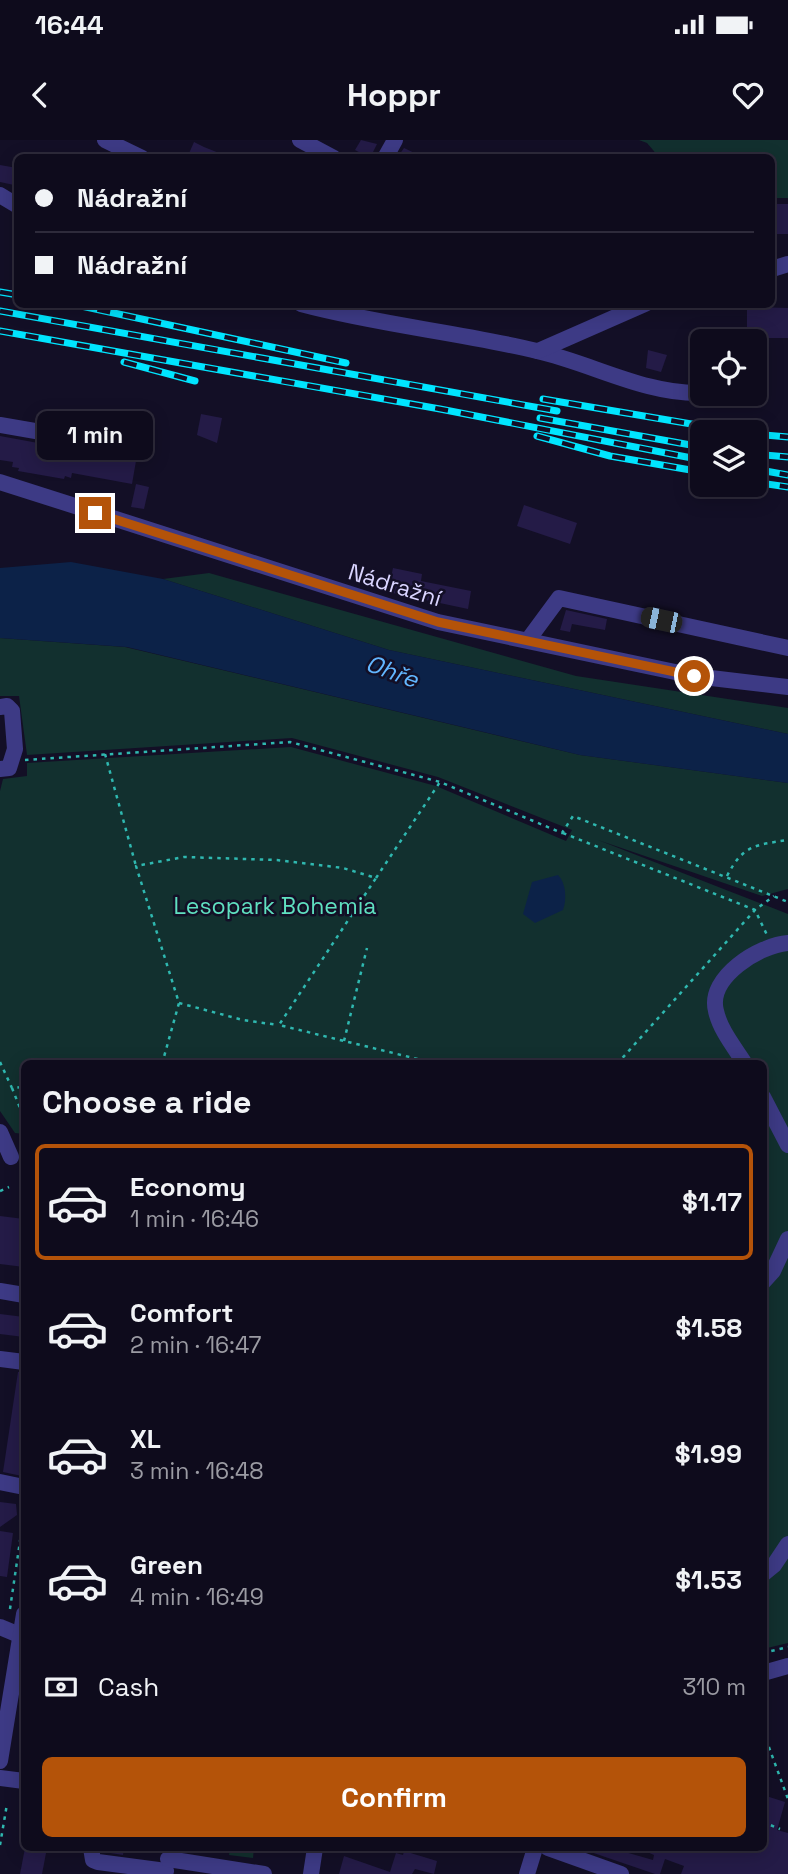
<!DOCTYPE html>
<meta charset="utf-8">
<style>
:root{--surface:#0e0b1c;--page:#1c1929;--text:#f1f3f6;--muted:#9b9ba3;--line:#2e2b3b;--accent:#b45309}
body{margin:0;font-family:"Space Grotesk",sans-serif;background:var(--page);color:var(--text);height:100vh;display:flex;flex-direction:column;font-size:26px;white-space:nowrap}
*{box-sizing:border-box;margin:0}
p{font-size:23px;color:var(--muted)}
.icon{flex:none;width:38px;height:38px;fill:none;stroke:currentColor;stroke-width:2;stroke-linecap:round;stroke-linejoin:round}
.map{position:relative;flex:1;overflow:hidden}
.panel{position:absolute;left:21px;top:920px;width:746px;height:791px;display:flex;flex-direction:column;background:var(--surface);border-radius:10px;box-shadow:0 4px 18px #0003,0 0 0 2px var(--line)}
.panel>*{flex:none}
.banner{position:absolute;left:14px;top:14px;width:761px;height:154px;border-radius:10px;box-shadow:0 4px 18px #0003,0 0 0 2px var(--line);display:grid;align-content:center;height:154px;padding:0 21px;background:var(--surface)}
.fabs{position:absolute;left:690px;top:189px;display:grid;gap:14px}
.fabs a{display:grid;place-items:center;width:77px;height:77px;border-radius:10px;background:var(--surface);box-shadow:0 4px 18px #0003,0 0 0 2px var(--line);font-size:35px}
.end{position:absolute;width:32px;height:32px;margin:-16px;border:9px solid #b45309;background:#fff;box-shadow:0 0 0 4px #fff}
.from{border-radius:50%}
.bubble{position:absolute;height:49px;border-radius:10px;background:var(--surface);box-shadow:0 4px 18px #0003,0 0 0 2px var(--line);font-size:23px;font-weight:700;line-height:49px;text-align:center}
.car{position:absolute;width:21px;height:42px;margin:-21px -10px;border-radius:9px;box-shadow:0 0 5px 2px #0007;background:linear-gradient(#222 24%,#8ab4d8 0 40%,#222 0 76%,#8ab4d8 0 86%,#222 0)}
.banner b{display:flex;align-items:center;gap:24px;height:66px;font-size:26px}
.banner b+b{border-top:2px solid var(--line)}
.banner i{width:18px;height:18px;background:var(--text)}
ul{padding:0;list-style:none}
li{display:flex;align-items:center;gap:21px;height:116px;margin:0 14px 10px;padding:0 7px;border:4px solid transparent;border-radius:10px}
li div{flex:1}
li b{display:block;font-size:26px}
li em{font-style:normal;font-weight:700}
li.current{border-color:var(--accent)}
li>.icon{width:63px;height:63px;stroke-width:1.5}
h2{padding:0 21px;font-size:32px;line-height:84px}
.pay{display:flex;align-items:center;gap:18px;height:77px;padding:0 21px;font-size:26px}
.pay p{margin-inline-start:auto}
.button{display:flex;gap:14px;margin-top:auto;padding:14px 21px}
.button a{flex:1;height:80px;border-radius:10px;background:var(--accent);color:#fff;font-size:28px;font-weight:700;line-height:80px;text-align:center}
.status{display:flex;justify-content:space-between;align-items:center;height:49px;padding:0 35px;background:var(--surface);direction:ltr}
.status svg{height:19px;fill:currentColor}
header{display:flex;justify-content:space-between;align-items:center;height:91px;padding:0 21px;background:var(--surface);font-size:32px;font-weight:700}
.map>svg:first-child{display:block}
.green{fill:#12302f}
.water{fill:#0c2248}
.building{fill:#241b47}
.lines{fill:none;stroke-linecap:round;stroke-linejoin:round}
.path{stroke:#2fb8b0;stroke-width:2.5;stroke-dasharray:3.5 5;stroke-linecap:butt}
.minor{stroke:#3d3a85;stroke-width:16}
.rail-casing{stroke:#00e5ff;stroke-width:7}
.rail{stroke:#130f26;stroke-width:4.5;stroke-dasharray:13;stroke-linecap:butt}
.route{stroke:#b45309;stroke-width:9}
.labels{text-anchor:middle;dominant-baseline:central;stroke-width:5;stroke-linejoin:round;paint-order:stroke}
.street-label{font-size:23px;fill:#d9d4ff;stroke:#130f26}
.park-label{font-size:23px;fill:#5fe0c0;stroke:#130f26}
.water-label{font-size:24px;font-style:italic;fill:#62b6ff;stroke:#130f26}
</style>
<div class="status"><b>16:44</b><svg viewBox="0 0 49 12"><path d="M0 12V9h3v3zM5 12V6h3v6zM10 12V3h3v9zM15 12V0h3v12zM26 1h20v11H26zM47 4h2v5h-2z"/></svg></div>
<header><svg class="icon" aria-label="back" viewBox="0 0 24 24"><path d="M15 5l-7 7 7 7"/></svg>Hoppr<svg class="icon" aria-label="heart" viewBox="0 0 24 24"><path d="M12 20l-8-8c-3-5 5-10 8-4 3-6 11-1 8 4z"/></svg></header>
<div class="map">
<svg width="788" height="1734" viewBox="0 0 788 1734">
<rect width="100%" height="100%" fill="#130f26"/>
<!-- green -->
<g class="green">
<polygon points="639,0 788,0 788,58 772,58 772,18 659,17 647,3"/>
<polygon points="209,433 576,536 788,568 788,594 389,510 163,439"/>
<polygon points="0,498 125,507 580,615 788,643 788,749 762,756 598,700 788,774 788,1503 763,1509 763,924 24,924 24,994 15,993 0,971 0,651 3,639 27,636 27,623 291,607 436,646 566,701 572,690 438,637 292,598 27,615 19,556 0,556"/>
<polygon points="230,1708 254,1708 253,1718 229,1715"/>
</g>
<!-- water -->
<g class="water">
<polygon points="71,422 163,439 389,510 788,594 788,643 580,615 127,507 0,498 0,428"/>
<path d="M558,735c8,8 9,24 5,35l-28,13 -12,-9 9,-32z"/>
</g>
<!-- building -->
<g class="building">
<polygon points="361,0 377,4 370,18 355,10"/>
<polygon points="194,2 204,7 229,17 187,18"/>
<polygon points="404,8 425,18 397,18"/>
<polygon points="0,25 17,28 14,45 0,42"/>
<rect x="772" y="64" width="16" height="30"/>
<polygon points="747,167 788,168 788,198 747,198"/>
<polygon points="648,210 667,215 661,232 646,228"/>
<polygon points="201,274 222,278 217,303 197,295"/>
<polygon points="120,279 143,287 141,297 117,292"/>
<polygon points="0,296 136,321 132,344 72,333 71,338 65,336 64,339 18,331 19,328 12,327 13,322 0,320"/>
<polygon points="136,344 149,347 144,369 131,367"/>
<polygon points="524,365 577,383 570,404 517,386"/>
<polygon points="393,428 422,434 421,441 471,451 468,469 388,452"/>
<polygon points="566,470 607,479 605,490 572,484 570,492 560,490"/>
<polygon points="0,1076 24,1079 24,1127 0,1124"/>
<polygon points="0,1174 24,1177 24,1197 0,1194"/>
<polygon points="18,1232 24,1232 22,1336 3,1332"/>
<polygon points="0,1362 16,1364 17,1375 0,1387"/>
<polygon points="0,1391 13,1393 7,1437 0,1436"/>
<polygon points="763,1655 785,1662 777,1690 788,1693 788,1734 681,1734 684,1726 665,1719 660,1734 655,1734 579,1708 611,1708 653,1720 654,1715 638,1708 763,1708"/>
<polygon points="25,1708 47,1708 42,1734 20,1734"/>
<polygon points="105,1708 124,1708 123,1715 104,1712"/>
<polygon points="404,1711 437,1721 434,1734 415,1729 412,1734 339,1734 344,1716 390,1732 396,1713 403,1715"/>
</g>
<g class="lines">
<!-- path -->
<g class="path">
<polyline points="105,614 136,726"/>
<polyline points="25,620 290,602 440,642 562,693 573,676 788,762"/>
<polyline points="563,693 755,770 767,795"/>
<path d="M727,736c16,-31 28,-31 61,-36"/>
<polyline points="376,738 440,642"/>
<polyline points="179,863 243,880 278,885"/>
<polyline points="344,901 367,808"/>
<polyline points="0,922 12,948 24,947"/>
<polyline points="162,924 179,863 136,726 184,717 277,720 343,728 376,738 279,885 438,924"/>
<polyline points="617,924 755,770 774,756"/>
<polyline points="12,948 24,978"/>
<polyline points="0,1051 9,1047"/>
<polyline points="10,1469 24,1374"/>
<polyline points="763,1513 788,1507"/>
<polyline points="763,1591 788,1659"/>
<polyline points="763,1682 780,1689"/>
<polyline points="0,1705 7,1664"/>
</g>
<!-- minor -->
<g class="minor">
<polyline points="105,0 142,18"/>
<polyline points="300,0 334,18"/>
<polyline points="385,18 395,0"/>
<polyline points="0,55 18,66"/>
<polyline points="772,129 788,124"/>
<path d="M301,164c78,21 158,28 236,47 54,12 109,44 165,42"/>
<polyline points="538,211 645,164"/>
<polyline points="0,285 133,308"/>
<polyline points="0,342 438,482 694,536 788,547"/>
<polyline points="528,500 559,458 788,508"/>
<polyline points="0,567 7,566 12,571 15,609 9,628 0,629"/>
<path d="M745,924c-10,-16 -25,-34 -29,-53 -9,-34 44,-66 72,-68"/>
<polyline points="763,957 788,1005"/>
<polyline points="0,992 11,1017"/>
<polyline points="763,1142 773,1131 788,1099"/>
<polyline points="0,1151 24,1155"/>
<polyline points="0,1219 24,1222"/>
<polyline points="0,1342 24,1347"/>
<polyline points="763,1434 774,1425 788,1404"/>
<polyline points="0,1487 24,1497"/>
<polyline points="763,1533 788,1526"/>
<polyline points="0,1621 24,1474"/>
<polyline points="0,1638 24,1641"/>
<polyline points="91,1708 93,1720 98,1722 166,1731"/>
<polyline points="548,1708 621,1734"/>
<polyline points="168,1719 264,1734"/>
<polyline points="311,1734 315,1708"/>
<polyline points="527,1734 535,1708"/>
</g>
<!-- rail casing -->
<g class="rail-casing">
<g id="rail">
<polyline points="0,152 18,155"/>
<polyline points="72,164 346,223"/>
<polyline points="0,171 557,271"/>
<polyline points="0,191 440,269 702,320"/>
<polyline points="124,222 195,241"/>
<polyline points="543,259 739,292"/>
<polyline points="540,278 702,307"/>
<polyline points="754,294 788,297"/>
<polyline points="537,296 610,316 702,332"/>
<polyline points="754,314 788,317"/>
<polyline points="754,329 788,335"/>
<polyline points="754,342 788,347"/>
</g>
</g>
<!-- rail -->
<use href="#rail" class="rail"/>
</g>
<g class="lines">
<!-- route -->
<polyline class="route" points="95,373 438,482 694,536"/>
</g>
<g class="labels">
<!-- street labels -->
<g class="street-label">
<text transform="translate(395 445) rotate(17)">Nádražní</text>
</g>
<!-- park labels -->
<g class="park-label">
<text x="275" y="766">Lesopark Bohemia</text>
</g>
<!-- water labels -->
<g class="water-label">
<text transform="translate(392 531) rotate(20)">Ohře</text>
</g>
</g>
</svg>
<div class="fabs">
<a><svg class="icon" aria-label="locate" viewBox="0 0 24 24"><circle cx="12" cy="12" r="6"/><path d="M12 2v4M12 18v4M2 12h4M18 12h4"/></svg></a>
<a><svg class="icon" aria-label="layers" viewBox="0 0 24 24"><path d="M12 4l9 5-9 5-9-5zM3 14l9 5 9-5"/></svg></a>
</div>
<i class="end from" style="left:694px;top:536px"></i>
<i class="end" style="left:95px;top:373px"></i>
<div class="bubble" style="left:37px;top:271px;width:116px">1 min</div>
<i class="car" style="left:661px;top:480px;rotate:282deg"></i>
<div class="banner">
<b><i class="from"></i>Nádražní</b>
<b><i></i>Nádražní</b>
</div>
<section class="panel">
<h2>Choose a ride</h2>
<ul>
<li class="current"><svg class="icon" aria-label="car" viewBox="0 0 24 24"><path d="M5 17H2v-5l4-1 3-4h7l3 4 3 1v5h-3M9 17h6M6 11h13"/><circle cx="7" cy="17" r="2"/><circle cx="17" cy="17" r="2"/></svg><div><b>Economy</b><p>1 min · 16:46</p></div><em>$1.17</em></li>
<li><svg class="icon" aria-label="car" viewBox="0 0 24 24"><path d="M5 17H2v-5l4-1 3-4h7l3 4 3 1v5h-3M9 17h6M6 11h13"/><circle cx="7" cy="17" r="2"/><circle cx="17" cy="17" r="2"/></svg><div><b>Comfort</b><p>2 min · 16:47</p></div><em>$1.58</em></li>
<li><svg class="icon" aria-label="car" viewBox="0 0 24 24"><path d="M5 17H2v-5l4-1 3-4h7l3 4 3 1v5h-3M9 17h6M6 11h13"/><circle cx="7" cy="17" r="2"/><circle cx="17" cy="17" r="2"/></svg><div><b>XL</b><p>3 min · 16:48</p></div><em>$1.99</em></li>
<li><svg class="icon" aria-label="car" viewBox="0 0 24 24"><path d="M5 17H2v-5l4-1 3-4h7l3 4 3 1v5h-3M9 17h6M6 11h13"/><circle cx="7" cy="17" r="2"/><circle cx="17" cy="17" r="2"/></svg><div><b>Green</b><p>4 min · 16:49</p></div><em>$1.53</em></li>
</ul>
<div class="pay"><svg class="icon" aria-label="cash" viewBox="0 0 24 24"><path d="M3 7h18v10H3z"/><circle cx="12" cy="12" r="2"/></svg>Cash<p>310 m</p></div>
<div class="button"><a>Confirm</a></div>
</section>
</div>
